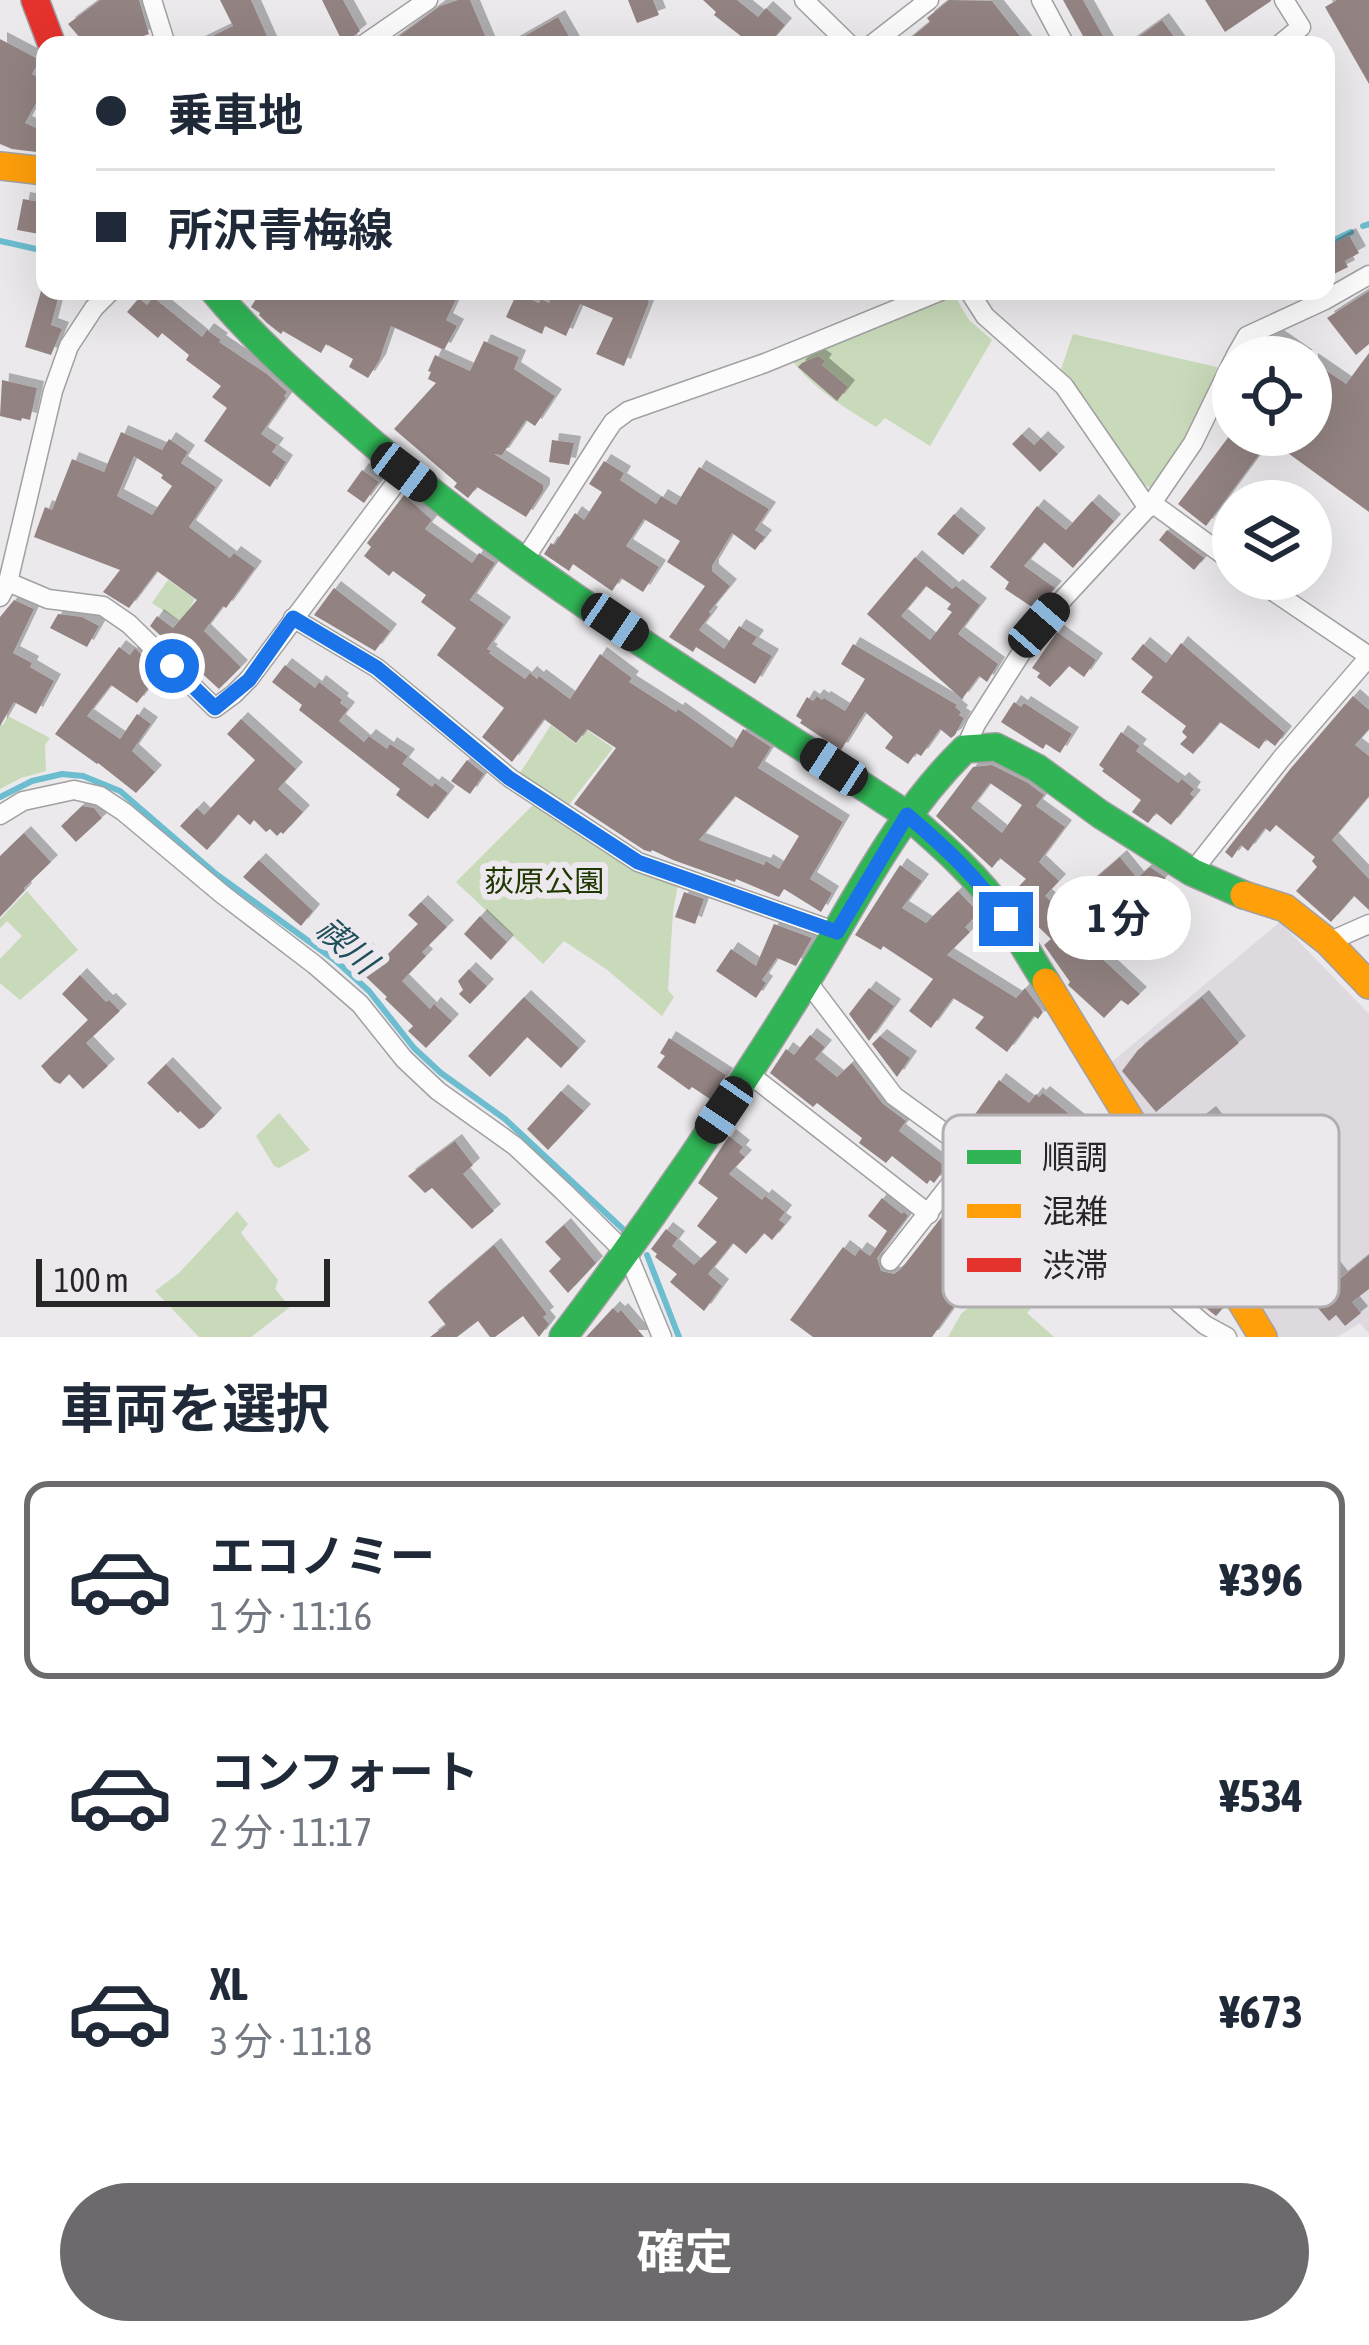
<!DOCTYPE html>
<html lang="ja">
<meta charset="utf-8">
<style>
:root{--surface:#fff;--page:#f6f6f7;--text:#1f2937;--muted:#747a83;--line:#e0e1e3;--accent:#6c6a6c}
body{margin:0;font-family:"Asap Condensed","Noto Sans JP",sans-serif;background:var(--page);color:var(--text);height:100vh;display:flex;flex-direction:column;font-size:45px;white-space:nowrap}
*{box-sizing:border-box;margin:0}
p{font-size:39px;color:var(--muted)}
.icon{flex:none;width:66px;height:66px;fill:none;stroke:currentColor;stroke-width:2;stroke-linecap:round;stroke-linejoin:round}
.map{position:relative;height:1337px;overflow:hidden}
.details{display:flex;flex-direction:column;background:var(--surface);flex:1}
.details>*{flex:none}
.guide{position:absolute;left:36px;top:36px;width:1299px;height:264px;border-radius:24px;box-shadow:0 12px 48px #0002;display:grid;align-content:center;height:264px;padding:0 60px;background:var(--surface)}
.buttons{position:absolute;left:1212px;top:336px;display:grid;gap:24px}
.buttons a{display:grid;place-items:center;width:120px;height:120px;border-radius:50%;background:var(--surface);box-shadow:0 12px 48px #0002;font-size:60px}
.scale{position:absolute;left:36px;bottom:30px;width:294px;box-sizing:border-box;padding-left:12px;border:6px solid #272627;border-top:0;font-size:33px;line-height:42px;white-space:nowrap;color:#272627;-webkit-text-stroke:9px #ece8ed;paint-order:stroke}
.end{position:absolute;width:54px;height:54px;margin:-27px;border:15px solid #1a73e8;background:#fff;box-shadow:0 0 0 6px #fff}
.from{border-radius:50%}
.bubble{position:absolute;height:84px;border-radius:42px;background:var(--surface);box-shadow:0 12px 48px #0002;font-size:39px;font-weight:700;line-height:84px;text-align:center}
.car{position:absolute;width:36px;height:72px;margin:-36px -18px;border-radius:15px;box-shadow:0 0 9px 3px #0007;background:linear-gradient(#222 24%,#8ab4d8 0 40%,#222 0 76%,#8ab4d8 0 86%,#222 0)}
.guide b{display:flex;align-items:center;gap:42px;height:114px;font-size:45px}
.guide b+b{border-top:3px solid var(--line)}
.guide i{width:30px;height:30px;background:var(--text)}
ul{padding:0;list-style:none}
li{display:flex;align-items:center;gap:36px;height:198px;margin:0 24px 18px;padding:0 36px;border:6px solid transparent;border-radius:24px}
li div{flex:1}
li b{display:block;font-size:45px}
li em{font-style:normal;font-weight:700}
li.on{border-color:var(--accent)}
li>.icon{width:108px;height:108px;stroke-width:1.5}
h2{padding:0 60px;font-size:54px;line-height:144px}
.action{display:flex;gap:24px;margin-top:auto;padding:24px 60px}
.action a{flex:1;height:138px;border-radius:72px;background:var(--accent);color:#fff;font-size:48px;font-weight:700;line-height:138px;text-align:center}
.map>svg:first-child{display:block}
.built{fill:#ddd9df}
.green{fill:#c8dab9}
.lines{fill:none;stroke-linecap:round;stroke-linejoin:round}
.stream{stroke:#6cbdd0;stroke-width:6}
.building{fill:#928382;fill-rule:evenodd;filter:url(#shadow)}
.street-casing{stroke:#a1a0a2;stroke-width:21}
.fast-casing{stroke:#a1a0a2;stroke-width:30}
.slow-casing{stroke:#a1a0a2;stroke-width:30}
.jam-casing{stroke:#a1a0a2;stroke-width:30}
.street{stroke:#fcfcfc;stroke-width:18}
.fast{stroke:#30b455;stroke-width:27}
.slow{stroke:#ff9f0a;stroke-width:27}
.jam{stroke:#e5322d;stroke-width:27}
.route{stroke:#1a73e8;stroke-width:15}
.labels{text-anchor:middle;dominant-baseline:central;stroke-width:12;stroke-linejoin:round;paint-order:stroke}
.park-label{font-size:30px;fill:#203802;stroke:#ece8ed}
.water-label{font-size:33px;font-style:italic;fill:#1f4f5b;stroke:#ece8ed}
.key{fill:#ece8ed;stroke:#b1aeb2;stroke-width:3}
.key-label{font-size:33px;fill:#272627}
</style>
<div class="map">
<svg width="1369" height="1337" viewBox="0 0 1369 1337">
<defs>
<filter id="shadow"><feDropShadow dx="7" dy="-7" stdDeviation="0" flood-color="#0004"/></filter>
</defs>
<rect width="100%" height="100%" fill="#ebe9ec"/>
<!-- built -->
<polygon class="built" points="1280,922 1369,1014 1369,1334 1360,1323 1337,1337 1276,1337 1108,1065"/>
<!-- green -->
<g class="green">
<path d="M946,294l10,4 13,22 23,20 -62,106 -45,-28 -9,9c-32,-20 -65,-39 -87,-71z"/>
<polygon points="1073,334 1221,368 1186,439 1153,489 1137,481 1059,375"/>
<polygon points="168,580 195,599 181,622 152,603"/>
<polygon points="8,716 50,738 45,745 46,771 21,778 0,789 0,724 3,725"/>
<polygon points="551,725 576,744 587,730 613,748 568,806 520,773"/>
<polygon points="540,804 678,884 673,912 668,990 674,997 662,1016 606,969 564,941 543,964 456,882 532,806"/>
<polygon points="27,891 78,950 20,1000 0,983 0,959 22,936 7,921 0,928 0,919"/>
<polygon points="279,1113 310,1150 279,1168 274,1166 256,1136"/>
<polygon points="237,1211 248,1224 241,1233 278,1280 275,1289 290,1307 251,1337 199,1337 155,1291 179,1273"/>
<polygon points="1056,1211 1086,1233 1087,1244 1027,1313 1054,1337 948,1337 961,1314 1009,1273"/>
</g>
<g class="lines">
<!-- stream -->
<g class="stream">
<polyline points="1363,226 1369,224"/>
<polyline points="0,241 45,251"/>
<polyline points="1326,244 1351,232"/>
<polyline points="0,797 32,781 62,774 83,776 120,791 216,874 336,961 369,991 414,1048 441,1073 505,1119 625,1231"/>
<polyline points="647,1255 679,1337"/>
</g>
</g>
<!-- building -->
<g class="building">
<polygon points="100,0 139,0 149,34 120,45 90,45 83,38 81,39 68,24"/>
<polygon points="220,0 251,0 271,45 194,45 233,26"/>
<polygon points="322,0 343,0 360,31 351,38 350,45 344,45"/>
<polygon points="458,0 470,0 489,45 387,45 440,6"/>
<polygon points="628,0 653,0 659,15 637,23"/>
<polygon points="703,0 737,0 758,17 766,8 785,25 768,45 735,45 742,37 714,15 716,12"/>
<polygon points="949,0 992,1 1027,45 902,45 930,22 927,18"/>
<polygon points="1063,0 1083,0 1108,45 1088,45"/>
<polygon points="1205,0 1271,0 1271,1 1225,32"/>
<polygon points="1337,0 1369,0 1369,84 1325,7"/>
<polygon points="558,17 574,45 509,45"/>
<polygon points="1162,20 1180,45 1127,45"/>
<polygon points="0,39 40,60 32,74 45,81 45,87 25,123 45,132 45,153 12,149 0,144"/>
<polygon points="23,199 45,203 45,235 17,230"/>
<polygon points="1349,235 1359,253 1345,261 1348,267 1326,278 1326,248"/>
<polygon points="41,291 60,291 51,325 62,329 51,355 25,347"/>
<polygon points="261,291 460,291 446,320 457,326 444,350 391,326 379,361 368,378 349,367 353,359 326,344 321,353 283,331 281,334 267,323 259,315 260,313 251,307"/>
<polygon points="550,291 634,291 642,294 649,302 624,366 596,354 613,318 580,304 566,336 545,326 542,334 506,317 517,293 539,303 541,299 549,303 553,292"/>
<polygon points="1369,291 1369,344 1356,355 1327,318"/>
<polygon points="153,297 202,337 207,330 221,340 219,342 267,374 287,392 284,396 286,398 261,434 277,445 272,452 286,462 270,487 204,441 227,408 212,397 221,386 186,360 189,355 162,333 158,338 127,312 139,298 147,305"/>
<polygon points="1277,337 1306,357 1257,357 1267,342"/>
<polygon points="484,341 519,357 514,369 555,396 535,426 526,420 502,455 494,454 543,485 543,491 526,517 477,487 468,498 454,487 457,483 394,429 436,383 428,379 431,372 428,371 435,355 470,371"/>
<polygon points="1369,353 1369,512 1270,440 1206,526 1178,504 1230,435 1311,435 1311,360 1346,384"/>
<polygon points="818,356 825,361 822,365 848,387 837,401 798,367 802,363"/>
<polygon points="2,380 37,388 30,420 22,418 21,421 0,416"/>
<path d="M121,432l41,18 7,-11 19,13 -7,11 35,24 -27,40 41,31 4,-5 21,15 -29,40 -3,-2 -19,25 37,36 -22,22 -69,-63 7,-10 16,12 24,-28 -40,-29 -28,37 -26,-16 17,-22 -86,-33 11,-30 7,3 20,-51 32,13zM134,456l29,19 -2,3 11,8 -20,29 -35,-19z"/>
<polygon points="1022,434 1034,445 1041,438 1058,454 1040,472 1012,444"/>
<polygon points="552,440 574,443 569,465 549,462"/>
<polygon points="604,461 624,473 620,480 656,504 661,496 676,505 699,467 769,509 755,530 765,537 755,550 732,533 712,566 712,571 730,586 709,612 711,614 699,630 724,649 739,626 757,637 752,644 772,656 755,684 696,647 693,652 669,637 705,586 667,562 680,541 644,519 626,546 659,567 643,592 621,578 612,591 573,564 569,571 544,554 551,543 554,545 575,513 584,520 602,492 589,484"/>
<polygon points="362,470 379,482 364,503 347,491"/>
<path d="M404,495l28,25 -7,9 47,34 7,-10 16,10 -25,37 34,24 -17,25 4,2 -2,2 36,26 5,-6 7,6 2,-3 31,23 30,-45 32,24 -3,4 47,30 2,-3 54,39 11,-19 28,18 -13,21 85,54 -33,57 22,14 -11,19 -37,-23 -5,8 -43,-18 -1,3 -62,-22 -21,-10 -1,2 -7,-2 -70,-46 42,-56 -29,-19 -11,14 -32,-24 -32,43 -30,-25 22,-29 -67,-53 19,-27 -35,-26 5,-7 -33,-24 -4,5 -25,-20 7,-9 -4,-4zM735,796l64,40 -20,33 -13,-8 -2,4 -65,-25z"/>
<polygon points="1092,501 1114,521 1073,568 1044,542 1024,566 1055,588 1035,609 1005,589 1009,582 990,567 1037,506 1066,530"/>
<polygon points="954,514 979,535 963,555 937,534"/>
<polygon points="1167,530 1204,558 1194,570 1159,540"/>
<path d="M915,557l37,32 4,-3 24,19 -22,29 40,30 -11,18 -8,-6 -17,23 -95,-85zM926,586l25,18 -4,5 5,3 -22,28 -29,-24z"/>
<polygon points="334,588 390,631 375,651 314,615"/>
<polygon points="14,600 34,609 13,653 32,663 30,667 54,681 36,714 14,702 0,726 0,617"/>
<polygon points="58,614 82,617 99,626 87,647 50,628"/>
<polygon points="1057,632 1096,660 1084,677 1069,666 1050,687 1037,677 1040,673 1032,668"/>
<polygon points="1181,643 1285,733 1275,746 1266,739 1259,749 1220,722 1193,754 1180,744 1187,737 1182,732 1186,726 1141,692 1153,677 1131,659 1143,644 1166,663"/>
<polygon points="853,644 957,705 955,707 961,712 959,715 964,718 955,735 951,738 940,729 921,756 916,753 908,764 885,748 893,737 865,712 841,750 800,723 802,720 796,716 807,697 813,701 817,696 822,700 824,698 845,711 865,679 841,664"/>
<polygon points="119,647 130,655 135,648 160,673 137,703 111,685 87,716 120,739 137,714 151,724 132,751 155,772 136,793 98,763 97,764 55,734"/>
<polygon points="285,665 315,688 319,682 342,700 340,703 348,709 339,721 364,742 369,736 387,749 390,744 408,756 402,764 432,787 435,783 448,793 428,819 396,795 400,789 299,710 302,705 272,682"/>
<polygon points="1353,696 1369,710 1369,729 1355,745 1369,756 1369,796 1332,840 1369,879 1369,910 1354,896 1331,922 1296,891 1317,867 1312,861 1315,857 1276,825 1270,832 1265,828 1248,851 1241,845 1232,858 1225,852 1291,768"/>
<polygon points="1014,702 1021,707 1024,703 1072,734 1060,753 1046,744 1043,749 1001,722"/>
<polygon points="241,719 296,769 278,789 303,812 283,834 281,832 277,836 270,829 266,832 254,820 250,825 238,814 207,850 180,826 197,808 204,815 255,760 227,734"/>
<polygon points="1121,732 1140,746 1136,751 1178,783 1182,779 1194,789 1190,794 1194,797 1171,825 1156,813 1148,823 1132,812 1141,800 1102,771 1104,769 1099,765"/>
<polygon points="467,760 484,774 470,794 451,781"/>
<path d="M992,765l36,18 16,12 -8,11 29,21 -26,35 20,19 -14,15 27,25 23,-19 -11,-14 36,-31 17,21 13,-11 16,11 -12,10 9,11 -13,11 -3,-4 -52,46 45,42 -12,11 -7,-5 -17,18 -36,-33 2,-3 -26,-37 7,-6 -27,-26 -9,-14 5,-6 -4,-4 10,-10 -26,-21 -8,10 -56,-52 37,-49zM990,783l32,22 -20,28 -31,-25z"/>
<polygon points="82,806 94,808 102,818 76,842 61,826"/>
<polygon points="24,833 51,862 24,888 25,890 0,917 0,856"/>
<polygon points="259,860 313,911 301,926 243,877"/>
<polygon points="900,865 922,881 902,908 926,923 958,891 979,913 965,927 970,932 947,955 1016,998 1025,988 1043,1012 1038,1019 1034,1016 1007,1052 975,1028 984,1017 953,998 931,1028 909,1011 933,979 883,946 881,950 855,935"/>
<polygon points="684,892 704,899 695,924 675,917"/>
<polygon points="421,902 447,927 422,952 426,956 402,981 430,1009 434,1004 452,1021 426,1048 408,1031 413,1026 385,999 387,997 365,976 362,979 337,955 349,942 359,952 363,947 379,963 418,924 408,915"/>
<polygon points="480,916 507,942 491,960 464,934"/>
<polygon points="774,924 812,938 796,966 777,958 762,980 766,983 756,998 716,971 731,949 756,966"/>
<polygon points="469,969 487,986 470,1004 459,994 463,990 458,981"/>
<polygon points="80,975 106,1002 109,1000 120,1011 86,1043 108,1066 83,1089 69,1074 60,1084 54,1081 41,1066 88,1020 62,994"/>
<polygon points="869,988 894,1006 869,1041 849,1014"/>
<polygon points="524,997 579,1048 561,1068 527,1037 490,1077 468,1056"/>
<polygon points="1202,997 1239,1043 1156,1112 1122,1071 1138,1050"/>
<polygon points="810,1035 825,1047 815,1059 837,1077 852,1063 883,1104 906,1121 899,1131 946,1167 934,1183 930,1180 927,1184 892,1156 886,1163 859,1143 862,1138 817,1103 813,1107 770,1073 786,1049 794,1055"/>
<polygon points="880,1036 910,1058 897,1077 872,1044"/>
<polygon points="669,1038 726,1075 710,1099 692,1087 689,1090 657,1067 665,1056 660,1053"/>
<polygon points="166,1064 215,1115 204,1127 199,1129 180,1111 178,1113 147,1083"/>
<polygon points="999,1080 1029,1103 1036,1094 1039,1097 1043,1093 1093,1133 1091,1136 1119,1157 1115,1162 1151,1189 1164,1210 1143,1223 1184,1256 1179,1262 1215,1293 1224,1307 1216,1316 1111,1232 1123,1215 1094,1192 1081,1209 1039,1179 964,1130"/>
<polygon points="561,1091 584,1111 548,1150 527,1129"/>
<polygon points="1209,1113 1269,1188 1275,1184 1289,1202 1284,1206 1341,1278 1369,1255 1369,1289 1352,1302 1361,1313 1345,1326 1336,1315 1329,1321 1312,1301 1321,1294 1294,1260 1281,1271 1268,1256 1276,1249 1258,1226 1251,1231 1241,1219 1253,1209 1234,1184 1226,1190 1182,1134"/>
<polygon points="729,1136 743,1147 739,1152 745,1157 729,1174 762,1200 765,1196 785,1212 779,1220 785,1224 772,1240 764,1233 746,1254 733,1243 708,1274 722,1286 704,1311 670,1282 677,1274 655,1257 657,1254 651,1249 666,1229 678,1238 672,1246 694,1265 717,1242 697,1226 718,1198 698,1183"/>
<polygon points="455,1141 473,1165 463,1174 494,1211 472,1229 432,1188 425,1193 408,1176"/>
<polygon points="977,1172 1012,1194 996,1212 1021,1236 1018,1239 1026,1246 995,1279 991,1276 967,1307 961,1302 957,1307 955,1305 932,1337 813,1337 790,1320 843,1247 855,1256 860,1249 870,1256 887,1231 868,1216 882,1198 902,1214 904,1212 908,1216 877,1258 881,1271 894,1274 901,1269 948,1209 957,1216 981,1188 971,1179"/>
<polygon points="564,1225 596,1263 568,1293 549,1271 561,1259 545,1242"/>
<polygon points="494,1245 547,1314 543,1317 549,1324 539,1337 523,1316 495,1337 490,1337 478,1321 457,1337 430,1337 446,1325 428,1302"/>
<polygon points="613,1308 618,1313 621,1310 644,1337 586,1337"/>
</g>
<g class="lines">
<!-- street casing -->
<g class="street-casing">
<g id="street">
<polyline points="152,0 166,45"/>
<polyline points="804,0 850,45"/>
<polyline points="1041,0 1065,45"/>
<polyline points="363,45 428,0"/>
<polyline points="871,45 929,0"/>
<polyline points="1279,45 1301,27 1284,0"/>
<polyline points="969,291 985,316 1064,386 1148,508"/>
<polyline points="1235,357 1247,336 1325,300 1369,275"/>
<polyline points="1152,503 1233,562"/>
<polyline points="523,562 603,437 613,422 628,411 765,363 941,291"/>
<polyline points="1255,579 1369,656"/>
<polyline points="8,582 48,599 103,606 129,624 215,708 234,694 249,679 404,472"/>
<polyline points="0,597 8,582 53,391 69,346 94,308 111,291"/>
<polyline points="293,618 377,668 510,778 638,862 837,932"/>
<polyline points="965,749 976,724 1039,625 1152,503 1193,443 1233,361"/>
<polyline points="0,815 23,801 74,790 100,796 124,812 222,894 315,965 360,1004 404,1059 438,1091 515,1146 563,1191 628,1255 662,1337"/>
<polyline points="1192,872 1281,759 1369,657"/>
<polyline points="1328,942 1369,924"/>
<polyline points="807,981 894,1096 974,1154 1032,1190 1149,1277 1205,1325 1227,1337"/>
<polyline points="748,1073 929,1214"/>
<polyline points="890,1261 974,1154"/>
</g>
</g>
<!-- fast casing -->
<g class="fast-casing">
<g id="fast">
<path d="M214,291c39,47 85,88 131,128 171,153 371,270 562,396 36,31 72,63 99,102 14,21 26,44 40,65"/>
<path d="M563,1337c85,-112 164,-228 238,-347 52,-83 93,-172 164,-241l31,-2 41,21 63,46 92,58 52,23"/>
</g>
</g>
<!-- slow casing -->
<g class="slow-casing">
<g id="slow">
<polyline points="0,166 45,171"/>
<polyline points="1244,895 1285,908 1328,942 1369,985"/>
<polyline points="1046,982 1263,1337"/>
</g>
</g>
<!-- jam casing -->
<g class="jam-casing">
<polyline id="jam" points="35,0 52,45"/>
</g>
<!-- street -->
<use href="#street" class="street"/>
<!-- fast -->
<use href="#fast" class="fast"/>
<!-- slow -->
<use href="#slow" class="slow"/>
<!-- jam -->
<use href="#jam" class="jam"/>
</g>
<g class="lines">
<!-- route -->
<path class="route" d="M172,666l43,42 34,-28 44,-62 84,50 132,110 129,84 199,70 70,-117c38,32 71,63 99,104"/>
</g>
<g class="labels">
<!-- park labels -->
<g class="park-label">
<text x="544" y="881">荻原公園</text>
</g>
<!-- water labels -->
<g class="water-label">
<text transform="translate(347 945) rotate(41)">禊川</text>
</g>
</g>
<!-- legend -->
<rect x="943" y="1115" width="396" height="192" rx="18" class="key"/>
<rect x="967" y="1150" width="54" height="14" fill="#30b455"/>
<rect x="967" y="1204" width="54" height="14" fill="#ff9f0a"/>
<rect x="967" y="1258" width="54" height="14" fill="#e5322d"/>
<g class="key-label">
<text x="1042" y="1169">順調</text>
<text x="1042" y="1223">混雑</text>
<text x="1042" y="1277">渋滞</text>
</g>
</svg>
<div class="buttons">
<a><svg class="icon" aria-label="locate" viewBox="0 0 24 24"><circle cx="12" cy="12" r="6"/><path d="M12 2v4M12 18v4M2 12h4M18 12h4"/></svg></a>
<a><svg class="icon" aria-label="layers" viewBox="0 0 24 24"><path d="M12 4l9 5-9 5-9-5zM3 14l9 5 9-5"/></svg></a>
</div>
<div class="scale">100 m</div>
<i class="end from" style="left:172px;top:666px"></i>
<i class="end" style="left:1006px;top:919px"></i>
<div class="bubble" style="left:1047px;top:876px;width:144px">1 分</div>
<i class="car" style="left:404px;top:472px;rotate:127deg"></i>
<i class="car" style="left:615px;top:622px;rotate:124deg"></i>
<i class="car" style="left:1039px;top:625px;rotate:41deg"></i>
<i class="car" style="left:834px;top:767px;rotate:303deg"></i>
<i class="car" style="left:724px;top:1110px;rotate:214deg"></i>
<div class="guide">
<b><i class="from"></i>乗車地</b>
<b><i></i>所沢青梅線</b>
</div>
</div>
<section class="details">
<h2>車両を選択</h2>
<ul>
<li class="on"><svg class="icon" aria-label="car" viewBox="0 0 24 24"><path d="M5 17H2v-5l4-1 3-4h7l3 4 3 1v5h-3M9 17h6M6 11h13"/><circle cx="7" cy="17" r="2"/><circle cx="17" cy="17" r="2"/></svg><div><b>エコノミー</b><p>1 分 · 11:16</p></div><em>¥396</em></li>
<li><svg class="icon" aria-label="car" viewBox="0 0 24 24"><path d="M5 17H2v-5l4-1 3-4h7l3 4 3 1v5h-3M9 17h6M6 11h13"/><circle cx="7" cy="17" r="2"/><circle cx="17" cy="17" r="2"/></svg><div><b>コンフォート</b><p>2 分 · 11:17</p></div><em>¥534</em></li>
<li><svg class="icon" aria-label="car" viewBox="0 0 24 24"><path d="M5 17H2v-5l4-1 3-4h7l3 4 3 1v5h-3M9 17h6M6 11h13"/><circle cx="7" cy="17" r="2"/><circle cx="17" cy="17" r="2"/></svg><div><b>XL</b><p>3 分 · 11:18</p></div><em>¥673</em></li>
</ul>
<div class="action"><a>確定</a></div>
</section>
